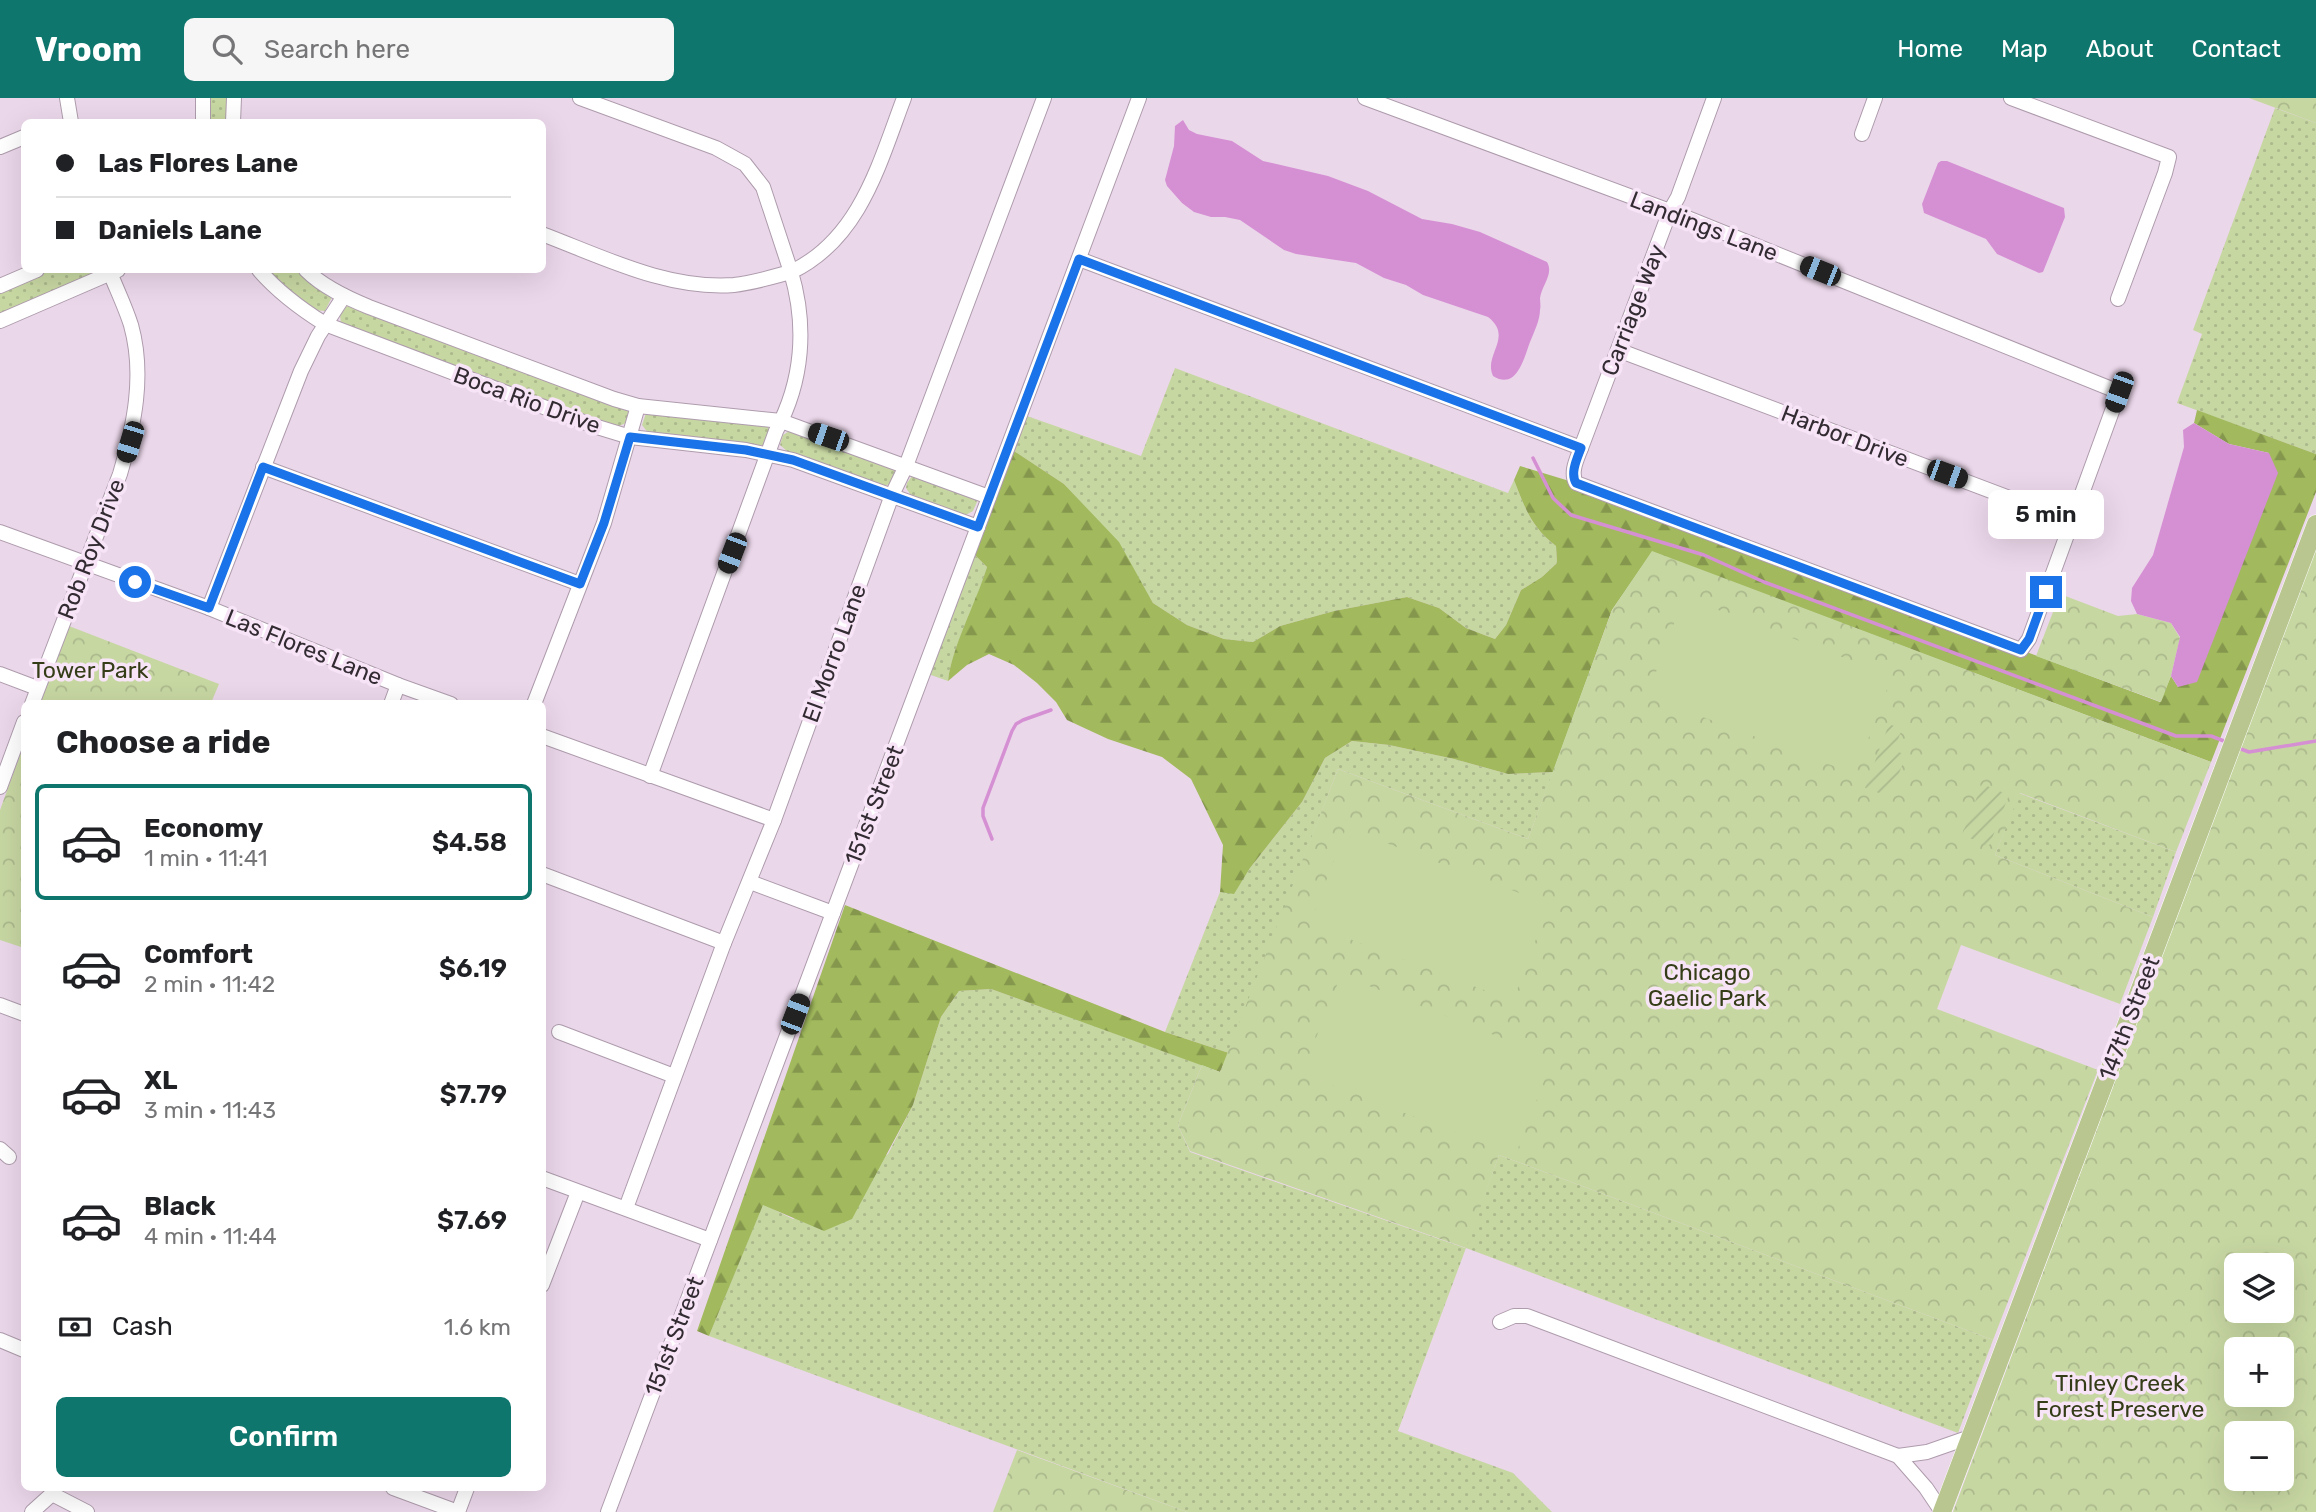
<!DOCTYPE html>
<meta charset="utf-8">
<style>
:root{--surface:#fff;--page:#f6f6f6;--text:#202124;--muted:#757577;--line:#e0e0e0;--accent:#0f766e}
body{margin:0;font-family:Rubik,sans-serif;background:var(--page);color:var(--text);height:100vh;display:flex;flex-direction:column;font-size:26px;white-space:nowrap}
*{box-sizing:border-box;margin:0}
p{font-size:23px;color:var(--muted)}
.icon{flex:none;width:38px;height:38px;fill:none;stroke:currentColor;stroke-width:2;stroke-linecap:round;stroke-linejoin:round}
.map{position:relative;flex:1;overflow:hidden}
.panel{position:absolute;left:21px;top:602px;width:525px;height:791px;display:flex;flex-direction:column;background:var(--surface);border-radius:10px;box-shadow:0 7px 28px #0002}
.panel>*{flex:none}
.hud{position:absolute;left:21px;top:21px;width:525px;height:154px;border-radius:10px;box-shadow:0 7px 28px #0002;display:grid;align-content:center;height:154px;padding:0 35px;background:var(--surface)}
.fabs{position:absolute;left:2224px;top:1155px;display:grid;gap:14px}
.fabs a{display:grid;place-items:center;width:70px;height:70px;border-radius:10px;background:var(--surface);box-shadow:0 7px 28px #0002;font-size:35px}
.end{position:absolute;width:32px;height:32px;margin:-16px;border:9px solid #1a73e8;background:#fff;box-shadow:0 0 0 4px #fff}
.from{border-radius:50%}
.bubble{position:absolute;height:49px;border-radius:10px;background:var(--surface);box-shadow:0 7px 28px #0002;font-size:23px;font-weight:600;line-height:49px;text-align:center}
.car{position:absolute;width:21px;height:42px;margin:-21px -10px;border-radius:9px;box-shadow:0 0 5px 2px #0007;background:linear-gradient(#222 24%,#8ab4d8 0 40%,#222 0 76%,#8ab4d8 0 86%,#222 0)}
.hud b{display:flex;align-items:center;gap:24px;height:66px;font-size:26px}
.hud b+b{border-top:2px solid var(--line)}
.hud i{width:18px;height:18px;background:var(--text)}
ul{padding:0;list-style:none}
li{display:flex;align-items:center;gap:21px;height:116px;margin:0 14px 10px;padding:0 21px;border:4px solid transparent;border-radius:10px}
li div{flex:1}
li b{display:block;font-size:26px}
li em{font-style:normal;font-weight:600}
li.selected{border-color:var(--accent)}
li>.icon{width:63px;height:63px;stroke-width:1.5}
h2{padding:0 35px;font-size:32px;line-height:84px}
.pay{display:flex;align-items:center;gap:18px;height:77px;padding:0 35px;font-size:26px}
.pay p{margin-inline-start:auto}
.button{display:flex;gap:14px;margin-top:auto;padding:14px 35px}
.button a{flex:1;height:80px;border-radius:10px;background:var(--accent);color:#fff;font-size:28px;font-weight:600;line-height:80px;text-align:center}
header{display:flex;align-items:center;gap:42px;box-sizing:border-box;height:98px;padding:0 35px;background:var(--accent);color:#fff}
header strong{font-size:33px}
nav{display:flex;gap:38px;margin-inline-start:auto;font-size:24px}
.search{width:490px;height:63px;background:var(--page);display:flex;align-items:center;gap:18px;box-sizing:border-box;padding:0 24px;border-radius:10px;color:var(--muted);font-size:26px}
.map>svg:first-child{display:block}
.grass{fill:url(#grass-dots)}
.forest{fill:url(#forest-firs)}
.park{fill:url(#park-crowns);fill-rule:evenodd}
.garden{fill:url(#garden-furrows)}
.pitch{fill:#c7d7a2}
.water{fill:#d590d4}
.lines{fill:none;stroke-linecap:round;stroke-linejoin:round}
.stream{stroke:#d590d4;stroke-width:3.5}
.minor-casing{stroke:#ae9cad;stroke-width:16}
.major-casing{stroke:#fff;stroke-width:19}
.minor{stroke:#fff;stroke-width:14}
.major{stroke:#b9c68f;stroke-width:18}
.route{stroke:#1a73e8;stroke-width:9}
.labels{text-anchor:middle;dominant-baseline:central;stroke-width:7;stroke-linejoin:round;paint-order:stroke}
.street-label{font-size:23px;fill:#322b32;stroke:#f8e4f7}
.park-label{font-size:23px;fill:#343d17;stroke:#f8e4f7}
</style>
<header>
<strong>Vroom</strong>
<div class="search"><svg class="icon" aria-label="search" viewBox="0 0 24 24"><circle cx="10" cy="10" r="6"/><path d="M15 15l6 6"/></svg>Search here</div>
<nav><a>Home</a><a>Map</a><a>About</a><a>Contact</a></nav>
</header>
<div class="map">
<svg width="2316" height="1414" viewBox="0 0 2316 1414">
<defs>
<pattern id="grass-dots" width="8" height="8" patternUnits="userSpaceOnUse" patternTransform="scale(1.75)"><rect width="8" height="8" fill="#c7d7a2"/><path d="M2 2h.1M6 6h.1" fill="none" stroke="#abb98c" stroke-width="1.8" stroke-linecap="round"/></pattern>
<pattern id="forest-firs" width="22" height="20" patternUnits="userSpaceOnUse" patternTransform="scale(1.75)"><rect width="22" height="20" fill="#a2ba5d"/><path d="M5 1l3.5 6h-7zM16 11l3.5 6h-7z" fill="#85974d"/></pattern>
<pattern id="park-crowns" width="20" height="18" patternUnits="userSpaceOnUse" patternTransform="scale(1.75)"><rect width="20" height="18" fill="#c7d7a2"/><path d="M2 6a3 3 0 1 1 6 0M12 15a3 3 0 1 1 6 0" fill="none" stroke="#abb98c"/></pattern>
<pattern id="garden-furrows" width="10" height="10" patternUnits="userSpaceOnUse" patternTransform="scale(1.75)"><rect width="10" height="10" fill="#c7d7a2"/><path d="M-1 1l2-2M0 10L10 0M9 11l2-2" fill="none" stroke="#abb98c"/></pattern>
</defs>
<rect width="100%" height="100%" fill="#ebd7ea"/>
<!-- grass -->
<g class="grass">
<rect x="208" y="0" width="22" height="24"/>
<polygon points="2275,10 2316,25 2316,356 2177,305 2202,236 2193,232"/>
<polygon points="48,172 101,172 0,218 0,192"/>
<polygon points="268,172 300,172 332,199 325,213 313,212"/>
<polygon points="347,208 628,309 630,314 628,324 617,329 601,325 341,226 340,217"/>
<path d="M1175,270l333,125 6,-13c11,28 17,47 42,66l1,17 -15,14 -21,13 -15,35 -11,14 -29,-11 -27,-20 -32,-11 -73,14 -54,15 -27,16 -29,-3 -37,-14 -34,-22 -16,-28 -47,-63 -26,-28 -50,-33 13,-35 114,40z"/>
<polygon points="646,315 767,327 769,331 766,346 755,349 649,336 642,327"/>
<path d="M791,332l104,37c2,11 -4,20 -15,19l-92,-34 -8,-7 3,-10z"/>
<polygon points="912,378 975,400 977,404 973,413 964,418 912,399 906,390 907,385"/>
<path d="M975,457l12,12c-10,35 -35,79 -39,114l-20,-7z"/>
<polygon points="1352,643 1389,647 1454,661 1508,676 1553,674 1528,741 1338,671 1229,955 1165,934 1220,794 1234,795 1250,770 1302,704 1325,660"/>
<polygon points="2019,695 2176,754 2153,819 1995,757"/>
<polygon points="991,891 1202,967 1178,1027 1190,1054 1465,1150 1499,1057 1993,1242 1958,1335 1466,1150 1398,1333 1513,1375 1552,1414 1187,1414 709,1238 763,1106 793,1121 888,1056 913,1007 941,919 959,893"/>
</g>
<!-- forest -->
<g class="forest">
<path d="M2197,312l119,44v38l-105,270 -559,-210 -40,58 -59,162 -45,2 -54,-15 -65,-14 -37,-4 -27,17 -23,44 -52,66 -16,26 -14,-2 3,-47 -32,-66 -29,-22 -54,-18 -41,-19 -11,-18 -19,-19 -23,-18 -25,-11 -22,11 -19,16c4,-35 28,-78 39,-114l-12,-12 39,-104 50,33 55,58 34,61 34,22 37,14 29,3 27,-16 54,-15 73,-14 32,11 27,20 29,11 11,-14 15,-35 21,-13 15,-14 -1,-17c-25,-19 -31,-38 -42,-66l6,-14 56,17 584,219 11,-26 7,11 91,-234 -40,-9 -35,-21z"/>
<polygon points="845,807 1165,934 1229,955 1220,974 991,891 959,893 941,919 913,1007 852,1121 824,1133 763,1107 709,1238 697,1233"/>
</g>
<!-- park -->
<g class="park">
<polygon points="2249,0 2316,0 2316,25"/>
<path d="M2316,448v966h-363zM2236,1167h46v46h-46zM2236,1251h46v46h-46zM2236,1335h46v46h-46z"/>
<polygon points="1652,453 2211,664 2176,754 2020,695 1995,757 2153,819 2120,906 1961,847 1937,911 2098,972 1993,1242 1499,1057 1466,1150 1190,1053 1178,1027 1202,967 1220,974 1338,671 1528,741 1612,512"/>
<polygon points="2060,496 2118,518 2137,516 2171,525 2180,540 2171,578 2161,604 2036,558"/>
<polygon points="69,528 219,586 211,605 40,606"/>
<polygon points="24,646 24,850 0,842 0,712"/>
<polygon points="1017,1352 1187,1414 993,1414"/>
</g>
<!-- garden -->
<g class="garden">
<polygon points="1889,626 1902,631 1894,652 1906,657 1890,699 1865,690"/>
<polygon points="1982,686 2009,697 1989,748 1962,737"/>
</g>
<!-- pitch -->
<g class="pitch">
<polygon points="1684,499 1892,578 1855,676 1647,598"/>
<polygon points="1346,730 1549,806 1513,903 1310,826"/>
<polygon points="1341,877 1553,960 1515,1058 1302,975"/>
</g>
<!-- water -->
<g class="water">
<path d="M1183,22l6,10 8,4 35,7 31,20 65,15 40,15 54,28 30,5 28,8 67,30c7,12 -5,23 -7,36 0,4 1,8 0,12 0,10 -6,22 -10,32 -6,16 -13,49 -37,34 -10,-21 21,-39 -5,-59l-65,-22 -17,-10 -22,-7 -28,-15 -60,-9 -12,-4 -44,-30 -15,-3h-14l-17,-5 -12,-9 -15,-17 -2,-6 9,-34 1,-20z"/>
<polygon points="1941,63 1947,63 2064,110 2065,119 2043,174 2039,175 1997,156 1986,141 1924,115 1922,106 1938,65"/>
<polygon points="2194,325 2229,346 2269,355 2278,375 2197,584 2178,589 2171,578 2180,539 2171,525 2137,516 2131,503 2132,490 2153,457 2184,349 2183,332"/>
</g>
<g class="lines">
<!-- stream -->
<g class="stream">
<polyline points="1533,360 1553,400 1571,417 1704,457 1764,484 2176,638 2211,638 2224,643"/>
<polyline points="2241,651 2249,654 2316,643"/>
<polyline points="992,741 983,718 983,710 1012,633 1016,626 1023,622 1051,612"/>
</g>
<!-- minor casing -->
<g class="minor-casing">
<g id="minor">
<polyline points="67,0 71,24"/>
<polyline points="203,0 203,24"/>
<path d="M1365,0l305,113 449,181 -90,247 -8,11 -445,-167c-6,-11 1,-24 5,-35l89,-237 8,-14 36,-99"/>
<polyline points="2011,0 2169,59 2165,75 2118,201"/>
<polyline points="233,24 234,0"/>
<polyline points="1862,36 1875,0"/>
<polyline points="0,49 24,39"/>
<path d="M542,136c61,23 125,56 192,51 19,-2 38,-8 57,-13l-28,-85 -18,-23 -29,-16 -136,-50"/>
<polyline points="1079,161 1581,350"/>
<path d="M259,172c19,22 42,39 66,54l269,102 36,11 116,13 47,10 185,67"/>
<path d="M306,172c17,17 41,28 63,37l245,92 24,7 143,15 208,76"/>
<polyline points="0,188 37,172"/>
<polyline points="0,223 118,172"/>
<polyline points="1618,252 2073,424"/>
<polyline points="263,369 580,486"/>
<polyline points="0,434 209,510 398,587 451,606"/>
<polyline points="209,510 301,273 318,238 344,198"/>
<polyline points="0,576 37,590"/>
<path d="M32,606l88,-230c14,-48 25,-99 11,-149 -6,-19 -15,-37 -22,-55"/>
<polyline points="391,606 398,587"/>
<polyline points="534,606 604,425 638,308"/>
<polyline points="542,638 774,722"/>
<path d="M650,678l126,-345c27,-50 31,-105 15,-159 69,-33 88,-108 113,-174"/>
<polyline points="0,689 24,624"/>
<polyline points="542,776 724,845"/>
<polyline points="750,784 833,815"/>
<polyline points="0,907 24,916"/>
<polyline points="559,934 674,978"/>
<polyline points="0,1051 9,1059"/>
<polyline points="542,1080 710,1142"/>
<polyline points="626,1110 724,845 774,722 892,397 906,368 1044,0"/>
<polyline points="542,1187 578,1094"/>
<polyline points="1500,1224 1514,1218 1527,1218 1898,1358 1926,1390 1942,1414"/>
<polyline points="0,1242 24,1252"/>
<polyline points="1898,1358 1927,1354 1970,1339"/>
<polyline points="393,1390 458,1414"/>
<polyline points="52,1396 87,1414"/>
<polyline points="32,1414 52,1396 54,1390"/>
<polyline points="458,1414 467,1390"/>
<polyline points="608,1414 1139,0"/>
</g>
</g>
<!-- major casing -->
<g class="major-casing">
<polyline id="major" points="1942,1414 2316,426"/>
</g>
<!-- minor -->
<use href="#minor" class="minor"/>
<!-- major -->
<use href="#major" class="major"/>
</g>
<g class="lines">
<!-- route -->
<path class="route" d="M135,484l74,26 54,-141 317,117 24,-61 26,-86 116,13 47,10 185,67 101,-268 502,189c-4,11 -11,25 -5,35l445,167 8,-11 17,-47"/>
</g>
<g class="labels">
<!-- street labels -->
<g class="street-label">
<text transform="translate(1704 128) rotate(21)">Landings Lane</text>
<text transform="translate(1633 212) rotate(-69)">Carriage Way</text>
<text transform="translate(527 302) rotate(20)">Boca Rio Drive</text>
<text transform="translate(1845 338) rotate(21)">Harbor Drive</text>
<text transform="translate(91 451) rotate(-69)">Rob Roy Drive</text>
<text transform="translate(304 549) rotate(22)">Las Flores Lane</text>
<text transform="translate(834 555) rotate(-70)">El Morro Lane</text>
<text transform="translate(874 707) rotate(-69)">151st Street</text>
<text transform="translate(2129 920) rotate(-69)">147th Street</text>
<text transform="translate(674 1238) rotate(-69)">151st Street</text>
</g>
<!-- park labels -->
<g class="park-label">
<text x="90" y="572">Tower Park</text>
<text x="1707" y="874">Chicago<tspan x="1707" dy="26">Gaelic Park</tspan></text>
<text x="2120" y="1285">Tinley Creek<tspan x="2120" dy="26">Forest Preserve</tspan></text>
</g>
</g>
</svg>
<div class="fabs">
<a><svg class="icon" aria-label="layers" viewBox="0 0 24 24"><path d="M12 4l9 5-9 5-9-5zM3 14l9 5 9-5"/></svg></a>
<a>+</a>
<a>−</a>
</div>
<i class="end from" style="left:135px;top:484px"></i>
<i class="end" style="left:2046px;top:494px"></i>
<div class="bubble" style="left:1988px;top:392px;width:116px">5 min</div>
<i class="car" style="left:1820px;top:173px;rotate:292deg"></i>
<i class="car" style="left:2119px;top:294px;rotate:200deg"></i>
<i class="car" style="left:828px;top:339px;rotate:289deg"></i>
<i class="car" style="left:130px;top:344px;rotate:197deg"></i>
<i class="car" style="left:1947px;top:376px;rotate:110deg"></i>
<i class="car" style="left:732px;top:455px;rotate:201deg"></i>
<i class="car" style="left:795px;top:916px;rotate:21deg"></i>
<div class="hud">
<b><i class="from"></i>Las Flores Lane</b>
<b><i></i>Daniels Lane</b>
</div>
<section class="panel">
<h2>Choose a ride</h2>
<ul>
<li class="selected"><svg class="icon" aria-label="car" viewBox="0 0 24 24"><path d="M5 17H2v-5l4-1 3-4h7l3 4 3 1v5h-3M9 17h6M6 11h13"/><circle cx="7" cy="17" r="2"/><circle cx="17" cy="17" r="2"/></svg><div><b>Economy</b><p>1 min · 11:41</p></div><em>$4.58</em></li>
<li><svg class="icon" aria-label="car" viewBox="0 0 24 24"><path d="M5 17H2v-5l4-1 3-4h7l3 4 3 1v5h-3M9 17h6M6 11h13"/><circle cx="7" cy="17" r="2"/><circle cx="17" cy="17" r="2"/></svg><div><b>Comfort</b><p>2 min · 11:42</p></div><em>$6.19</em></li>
<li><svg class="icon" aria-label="car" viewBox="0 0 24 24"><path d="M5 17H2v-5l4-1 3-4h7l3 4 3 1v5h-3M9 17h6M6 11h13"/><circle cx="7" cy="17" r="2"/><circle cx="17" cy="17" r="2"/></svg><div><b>XL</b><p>3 min · 11:43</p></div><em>$7.79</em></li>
<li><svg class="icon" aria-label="car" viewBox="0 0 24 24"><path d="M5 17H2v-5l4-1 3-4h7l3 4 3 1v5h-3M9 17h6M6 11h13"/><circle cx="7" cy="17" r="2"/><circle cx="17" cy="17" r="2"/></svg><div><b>Black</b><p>4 min · 11:44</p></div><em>$7.69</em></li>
</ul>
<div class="pay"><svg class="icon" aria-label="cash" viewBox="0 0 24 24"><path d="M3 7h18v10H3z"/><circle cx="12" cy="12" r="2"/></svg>Cash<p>1.6 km</p></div>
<div class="button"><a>Confirm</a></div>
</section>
</div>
